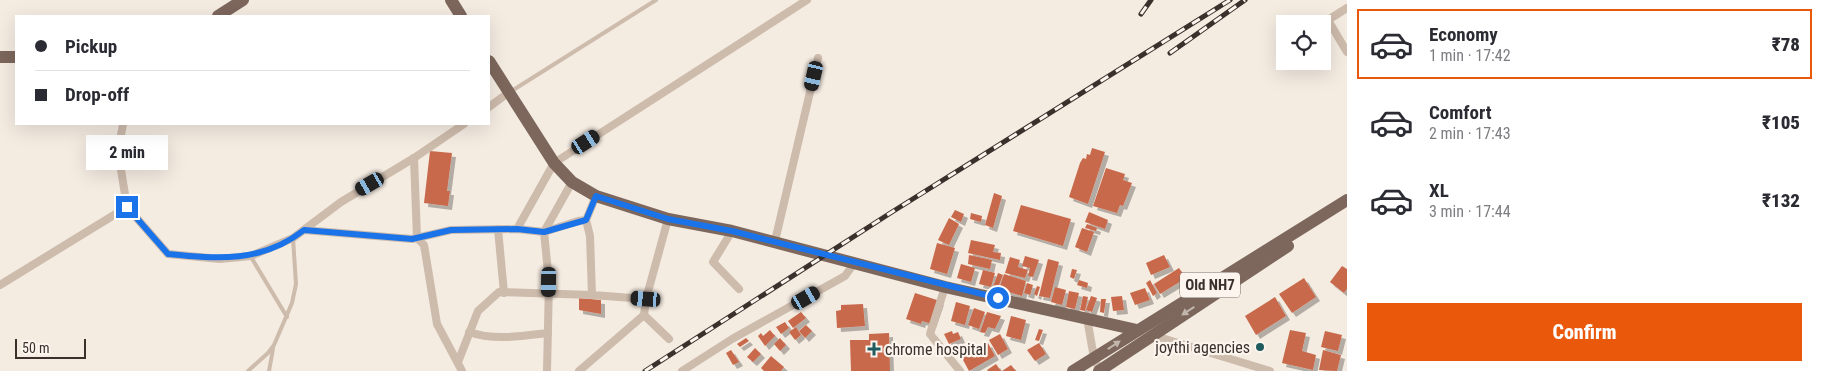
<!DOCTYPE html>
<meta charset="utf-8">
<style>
:root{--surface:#fff;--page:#f2f2f3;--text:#2b2b33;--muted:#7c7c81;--line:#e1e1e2;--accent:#ea580c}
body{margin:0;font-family:"Roboto Condensed",sans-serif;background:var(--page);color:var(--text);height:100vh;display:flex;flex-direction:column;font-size:19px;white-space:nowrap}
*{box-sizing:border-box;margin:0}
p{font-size:16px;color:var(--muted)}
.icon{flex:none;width:28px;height:28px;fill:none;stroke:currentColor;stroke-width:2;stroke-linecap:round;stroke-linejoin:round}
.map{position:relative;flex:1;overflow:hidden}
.sheet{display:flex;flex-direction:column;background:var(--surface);width:475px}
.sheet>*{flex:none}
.hud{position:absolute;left:15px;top:15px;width:475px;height:110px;border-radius:0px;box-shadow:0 5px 20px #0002;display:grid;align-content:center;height:110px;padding:0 20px;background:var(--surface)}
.fabs{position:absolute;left:1276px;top:15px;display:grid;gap:10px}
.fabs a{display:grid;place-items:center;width:55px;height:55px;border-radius:0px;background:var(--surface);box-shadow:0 5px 20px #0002;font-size:25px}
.scale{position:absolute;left:15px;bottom:12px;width:71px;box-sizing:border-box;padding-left:5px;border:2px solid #3b302b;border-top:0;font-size:14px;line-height:18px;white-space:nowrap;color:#3b302b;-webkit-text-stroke:4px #fbf5ee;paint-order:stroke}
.end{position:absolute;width:22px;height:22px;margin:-11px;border:6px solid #1a73e8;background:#fff;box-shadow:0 0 0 2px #fff}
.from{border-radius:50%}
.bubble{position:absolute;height:35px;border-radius:0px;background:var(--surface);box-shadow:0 5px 20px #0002;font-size:16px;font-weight:800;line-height:35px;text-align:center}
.car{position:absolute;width:15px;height:30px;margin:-15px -8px;border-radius:6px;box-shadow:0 0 4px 1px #0007;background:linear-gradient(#222 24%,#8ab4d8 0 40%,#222 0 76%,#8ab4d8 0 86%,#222 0)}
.hud b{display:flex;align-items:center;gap:18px;height:48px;font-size:19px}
.hud b+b{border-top:1px solid var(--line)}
.hud i{width:12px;height:12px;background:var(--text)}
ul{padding:9px 0 0;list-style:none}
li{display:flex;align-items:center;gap:15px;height:70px;margin:0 10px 8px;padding:0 10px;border:2px solid transparent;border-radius:0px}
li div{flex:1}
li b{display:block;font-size:19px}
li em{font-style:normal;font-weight:800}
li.selected{border-color:var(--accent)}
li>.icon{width:45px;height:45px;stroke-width:1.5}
.button{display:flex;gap:10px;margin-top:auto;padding:10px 20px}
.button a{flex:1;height:58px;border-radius:0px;background:var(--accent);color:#fff;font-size:20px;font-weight:800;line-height:58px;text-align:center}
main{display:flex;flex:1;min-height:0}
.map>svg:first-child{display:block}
.building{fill:#c8694b;filter:url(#shadow)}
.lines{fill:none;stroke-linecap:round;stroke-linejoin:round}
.lane{stroke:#cdbbac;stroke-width:4}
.street{stroke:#cdbbac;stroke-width:8}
.primary{stroke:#7d675c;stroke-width:12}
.rail-casing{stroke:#3b302b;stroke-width:5}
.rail{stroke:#fbf5ee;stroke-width:3;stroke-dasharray:9;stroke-linecap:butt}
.oneway{fill:#c2b5ac}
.route{stroke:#1a73e8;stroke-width:6}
.poi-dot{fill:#1f5a5e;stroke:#fbf5ee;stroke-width:2}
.labels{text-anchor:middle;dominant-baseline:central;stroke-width:4.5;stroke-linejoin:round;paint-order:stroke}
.shield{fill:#fbf5ee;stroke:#756b66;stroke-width:1}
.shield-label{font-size:15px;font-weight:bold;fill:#3b302b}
.poi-label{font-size:16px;fill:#3b302b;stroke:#fbf5ee;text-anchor:end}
</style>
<main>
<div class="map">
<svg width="1347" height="371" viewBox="0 0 1347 371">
<defs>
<filter id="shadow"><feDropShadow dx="4" dy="4" stdDeviation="0" flood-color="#0004"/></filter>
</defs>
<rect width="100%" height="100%" fill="#f4ebe1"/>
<!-- building -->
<g class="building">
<polygon points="1092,148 1105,152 1088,204 1069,197 1080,163 1083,158 1086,159 1087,154 1090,155"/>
<polygon points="430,151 452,153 447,191 450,191 448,206 424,203"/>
<polygon points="1106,168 1125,174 1123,180 1132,183 1123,206 1120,205 1117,213 1093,206"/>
<polygon points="994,193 1002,196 993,228 985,225"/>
<polygon points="1021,205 1071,219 1063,246 1013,231"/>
<polygon points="955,210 964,214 961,222 951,217"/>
<polygon points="1089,212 1108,220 1105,229 1085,222"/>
<polygon points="971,213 982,216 981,222 970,219"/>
<polygon points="949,218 959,224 949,245 938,240"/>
<polygon points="1087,224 1097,228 1096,231 1085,228"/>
<polygon points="1082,228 1094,232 1087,252 1075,247"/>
<polygon points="971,240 995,245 993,252 1001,253 1000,260 968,253"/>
<polygon points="937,243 955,248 947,274 930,269"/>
<polygon points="969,255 992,260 990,269 968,264"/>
<polygon points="1164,255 1170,267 1151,275 1146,263"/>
<polygon points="1025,256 1039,260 1033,277 1028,276 1030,268 1022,266"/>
<polygon points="1010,257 1020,260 1018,267 1028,270 1025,278 1005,273"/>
<polygon points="1048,259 1059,262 1050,298 1039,296"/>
<polygon points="961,264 975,268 971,282 957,278"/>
<polygon points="1342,266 1347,269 1347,289 1344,293 1330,282"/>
<polygon points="1179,268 1186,278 1160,294 1154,284"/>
<polygon points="1072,269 1077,270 1074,279 1070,277"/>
<polygon points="983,270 995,273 991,287 979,284"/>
<polygon points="998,273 1003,275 998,288 993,287"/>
<polygon points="1004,274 1026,281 1022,296 999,289"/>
<polygon points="1304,278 1316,297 1292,313 1279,294"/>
<polygon points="1079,280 1088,283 1087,288 1077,285"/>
<polygon points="1150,280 1157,293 1153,296 1146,283"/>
<polygon points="1027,283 1033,285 1030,295 1024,293"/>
<polygon points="1037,286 1040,287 1037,296 1034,294"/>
<polygon points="1055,287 1066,290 1062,305 1051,302"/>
<polygon points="1145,288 1150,300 1135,305 1130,293"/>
<polygon points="1069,291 1079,293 1075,309 1066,307"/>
<polygon points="915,293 940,301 932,324 922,321 921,324 906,319"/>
<polygon points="1083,296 1088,297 1085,311 1080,310"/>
<polygon points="1091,296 1097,298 1092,312 1086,310"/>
<polygon points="1122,296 1124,310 1113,311 1111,297"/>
<polygon points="1275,297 1286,316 1256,335 1245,316"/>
<polygon points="579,298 601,300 601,314 579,310"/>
<polygon points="1101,299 1106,299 1104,313 1100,312"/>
<polygon points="956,302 970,306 965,325 951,321"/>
<polygon points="863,304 865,326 837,328 836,311 841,310 841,305"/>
<polygon points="974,308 985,312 979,329 968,325"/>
<polygon points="801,312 806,318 793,328 788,321"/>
<polygon points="987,312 1001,316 995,329 988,327 985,333 980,332"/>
<polygon points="1011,316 1026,320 1021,340 1006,336"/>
<polygon points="785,322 789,328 781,334 776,327"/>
<polygon points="806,325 812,331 805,338 799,331"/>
<polygon points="796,327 801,335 795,340 789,332"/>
<polygon points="1039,329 1043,330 1039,341 1035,340"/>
<polygon points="770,330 775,336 765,346 758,336 761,333 763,336"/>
<polygon points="1290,330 1306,333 1302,351 1316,355 1313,370 1282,363"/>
<polygon points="952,331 953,334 958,332 961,339 949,344 944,334"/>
<polygon points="1325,331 1342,335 1338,351 1321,347"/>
<polygon points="889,333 890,371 851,371 850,340 869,340 869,334"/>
<polygon points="1000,334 1008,349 998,355 989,340"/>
<polygon points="746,338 749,341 740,347 737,344"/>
<polygon points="780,338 786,345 780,351 774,344"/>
<polygon points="988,343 995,356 969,371 962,358 972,352 975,358 978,356 975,350"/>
<polygon points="1039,343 1046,354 1035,361 1027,350"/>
<polygon points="755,348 761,354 753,362 747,357"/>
<polygon points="731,350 739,362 733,365 726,353"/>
<polygon points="1323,350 1341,355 1337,371 1319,370"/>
<polygon points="771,356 784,367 781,371 764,371 761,368"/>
<polygon points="996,364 1001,371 988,371 987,370"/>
<polygon points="1011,365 1016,371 1002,371"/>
</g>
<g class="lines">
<!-- lane -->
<g class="lane">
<polyline points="510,92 656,0"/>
<polyline points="251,257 287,317"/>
<polyline points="248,371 268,353 274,345 292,303 296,284 293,238"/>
<polyline points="269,371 273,349"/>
</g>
<!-- street -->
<g class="street">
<polyline points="1347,8 1328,20 1347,52"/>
<polyline points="489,107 508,93"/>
<polyline points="414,158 417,238 424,245 437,324 462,371"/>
<polyline points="596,196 586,220 590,236 592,295 646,299 644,315 669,339"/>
<polyline points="127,207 168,254 220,259 251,256 293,238 341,202 414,158 464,124"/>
<polyline points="498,229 504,293"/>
<polyline points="517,229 554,163 807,0"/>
<polyline points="304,230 412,239 451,230 517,229 544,232 578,221 586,220"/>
<polyline points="732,231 713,262 739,289"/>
<polyline points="775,241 818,58"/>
<polyline points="0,285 127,207 118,151 123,124"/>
<polyline points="945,287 930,334 960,371"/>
<polyline points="646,299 668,219"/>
<polyline points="1087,318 1094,358 1100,371"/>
<path d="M469,332c25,9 53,4 79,1"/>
<polyline points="1152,335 1270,371"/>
<polyline points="458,362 478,311 499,292 592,295"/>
<polyline points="547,371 549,282 544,232 572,182"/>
<polyline points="579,371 644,315"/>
<polyline points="682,371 732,339 845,276 855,262"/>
</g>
<!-- primary -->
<g class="primary">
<polyline points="451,0 461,16"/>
<polyline points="218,16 243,0"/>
<polyline points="0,57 16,57"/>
<polyline points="489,61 554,163 572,182 596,196 668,219 732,231 945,287 1137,330"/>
<polyline points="1073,371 1347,200"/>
<polyline points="1099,371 1288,246"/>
</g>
<!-- rail casing -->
<g class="rail-casing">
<g id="rail">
<polyline points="1141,14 1151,0"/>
<polyline points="1170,53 1245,0"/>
<polyline points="645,371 892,212 1230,0"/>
</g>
</g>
<!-- rail -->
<use href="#rail" class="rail"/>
</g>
<!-- one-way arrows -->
<defs><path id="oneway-solid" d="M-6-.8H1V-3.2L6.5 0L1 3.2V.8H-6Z" transform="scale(1.25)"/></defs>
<g class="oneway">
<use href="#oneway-solid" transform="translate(1188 311) rotate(147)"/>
<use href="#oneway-solid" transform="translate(1114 345) rotate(-33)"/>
</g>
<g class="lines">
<!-- route -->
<path class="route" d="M127,207l41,47c50,5 94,9 136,-24l108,9 39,-9 66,-1 27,3 42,-12 10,-24 72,23 64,12 266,67"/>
</g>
<!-- markers -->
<g class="poi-dot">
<circle cx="1260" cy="347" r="5"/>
<path d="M871.5 341.5h5v5h5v5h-5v5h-5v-5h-5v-5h5z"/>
</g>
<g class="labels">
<!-- shield labels -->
<rect class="shield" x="1180" y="272.5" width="60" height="25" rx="4"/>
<g class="shield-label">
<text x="1210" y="285">Old NH7</text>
</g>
<!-- poi labels -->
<g class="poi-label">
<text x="1250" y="347">joythi agencies</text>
<text x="885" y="349" text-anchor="start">chrome hospital</text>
</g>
</g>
</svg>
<div class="fabs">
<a><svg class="icon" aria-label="locate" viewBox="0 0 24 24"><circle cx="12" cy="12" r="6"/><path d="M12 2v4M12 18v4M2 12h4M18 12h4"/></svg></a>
</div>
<div class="scale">50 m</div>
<i class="end from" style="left:998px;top:298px"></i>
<i class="end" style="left:127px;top:207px"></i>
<div class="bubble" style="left:86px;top:135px;width:82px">2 min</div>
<i class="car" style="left:814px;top:76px;rotate:193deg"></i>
<i class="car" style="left:586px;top:142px;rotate:57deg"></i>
<i class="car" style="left:370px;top:184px;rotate:240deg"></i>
<i class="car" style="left:549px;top:282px;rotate:181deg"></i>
<i class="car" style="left:806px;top:298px;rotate:60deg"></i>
<i class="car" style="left:646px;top:299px;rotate:274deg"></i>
<div class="hud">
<b><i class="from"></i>Pickup</b>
<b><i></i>Drop-off</b>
</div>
</div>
<section class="sheet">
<ul>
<li class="selected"><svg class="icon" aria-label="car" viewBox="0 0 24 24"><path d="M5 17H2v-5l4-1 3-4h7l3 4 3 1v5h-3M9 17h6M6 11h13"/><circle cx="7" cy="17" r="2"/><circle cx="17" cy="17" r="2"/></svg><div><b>Economy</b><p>1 min · 17:42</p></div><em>₹78</em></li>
<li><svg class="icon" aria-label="car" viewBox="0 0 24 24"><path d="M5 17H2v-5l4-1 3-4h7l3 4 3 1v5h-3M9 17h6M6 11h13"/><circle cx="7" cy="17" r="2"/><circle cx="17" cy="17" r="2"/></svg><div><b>Comfort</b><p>2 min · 17:43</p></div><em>₹105</em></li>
<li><svg class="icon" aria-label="car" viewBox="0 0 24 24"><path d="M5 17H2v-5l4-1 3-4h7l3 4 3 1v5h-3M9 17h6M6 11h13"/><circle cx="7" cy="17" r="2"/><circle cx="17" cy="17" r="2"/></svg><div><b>XL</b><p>3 min · 17:44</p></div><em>₹132</em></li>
</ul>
<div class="button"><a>Confirm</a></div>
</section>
</main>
